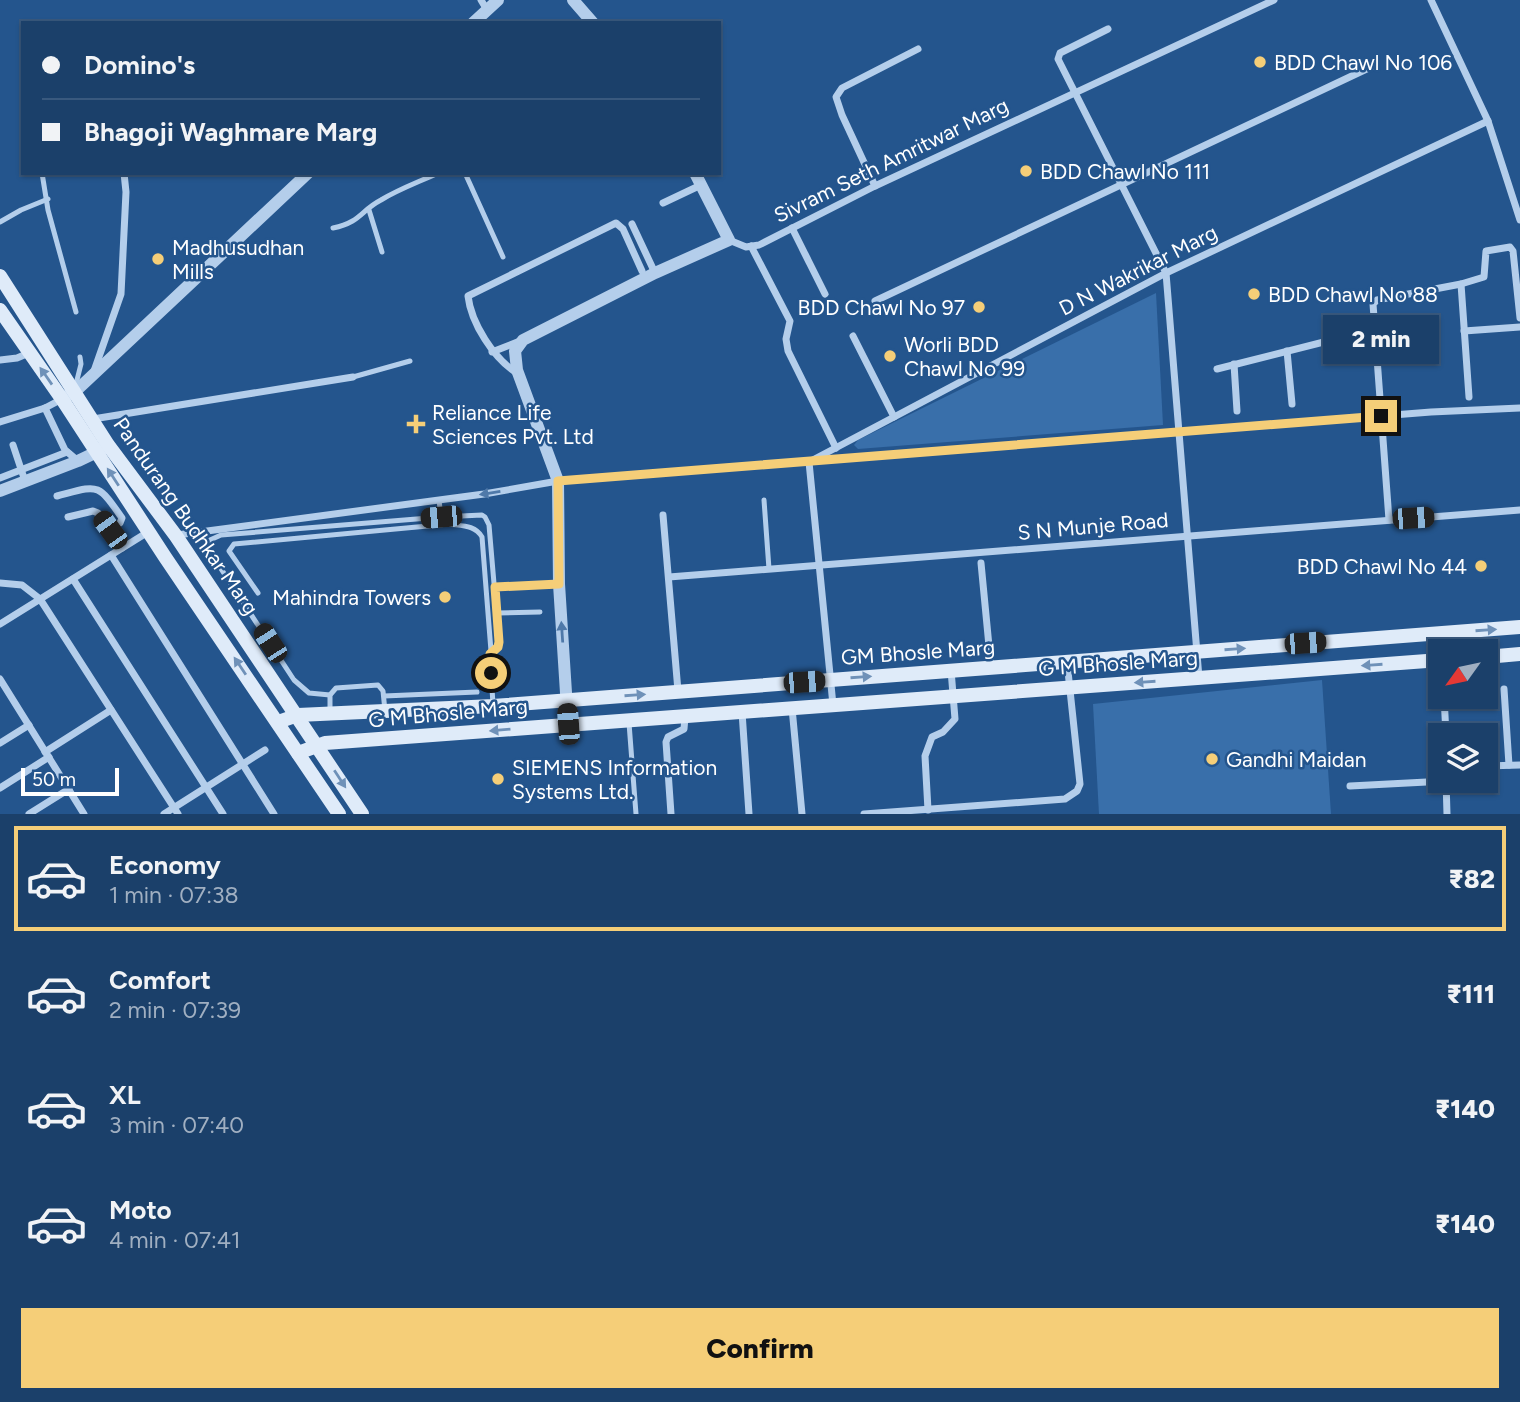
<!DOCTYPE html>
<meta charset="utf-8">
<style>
:root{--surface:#1b406a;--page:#284b72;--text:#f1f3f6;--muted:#a0afc1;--line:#39597e;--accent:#f5ce78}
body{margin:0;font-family:Figtree,sans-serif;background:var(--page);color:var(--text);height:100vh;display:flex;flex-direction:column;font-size:26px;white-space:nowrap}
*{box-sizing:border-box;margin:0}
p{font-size:23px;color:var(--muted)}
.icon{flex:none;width:38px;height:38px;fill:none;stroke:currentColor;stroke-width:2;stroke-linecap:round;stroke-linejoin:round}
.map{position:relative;height:814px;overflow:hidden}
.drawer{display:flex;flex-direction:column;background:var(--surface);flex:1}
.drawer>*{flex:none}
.top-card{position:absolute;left:21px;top:21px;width:700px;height:154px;border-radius:0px;box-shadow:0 2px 5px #0004,0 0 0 2px var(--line);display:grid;align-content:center;height:154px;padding:0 21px;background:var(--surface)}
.needle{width:46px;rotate:237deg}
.fabs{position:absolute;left:1428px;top:639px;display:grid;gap:14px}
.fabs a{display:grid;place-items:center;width:70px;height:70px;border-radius:0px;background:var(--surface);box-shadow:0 2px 5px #0004,0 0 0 2px var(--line);font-size:35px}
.scale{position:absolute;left:21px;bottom:18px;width:98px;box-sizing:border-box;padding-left:7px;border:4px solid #fff;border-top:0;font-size:19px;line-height:24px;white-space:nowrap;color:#fff;-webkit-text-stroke:5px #24558d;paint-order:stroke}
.end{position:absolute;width:32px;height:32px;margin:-16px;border:9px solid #f5ce78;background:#111;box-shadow:0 0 0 4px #111}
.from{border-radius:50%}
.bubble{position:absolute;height:49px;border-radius:0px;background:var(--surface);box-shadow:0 2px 5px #0004,0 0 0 2px var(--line);font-size:23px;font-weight:800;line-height:49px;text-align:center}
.car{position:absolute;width:21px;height:42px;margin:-21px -10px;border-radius:9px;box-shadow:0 0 5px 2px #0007;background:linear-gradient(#222 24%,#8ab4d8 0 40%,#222 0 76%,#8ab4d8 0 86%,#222 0)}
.top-card b{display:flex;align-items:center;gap:24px;height:66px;font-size:26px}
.top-card b+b{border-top:2px solid var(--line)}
.top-card i{width:18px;height:18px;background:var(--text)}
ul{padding:12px 0 0;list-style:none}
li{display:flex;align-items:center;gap:21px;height:105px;margin:0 14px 10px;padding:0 7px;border:4px solid transparent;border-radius:0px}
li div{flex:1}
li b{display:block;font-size:26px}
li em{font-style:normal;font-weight:800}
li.current{border-color:var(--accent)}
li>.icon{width:63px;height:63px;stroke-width:1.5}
.action{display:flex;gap:14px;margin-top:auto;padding:14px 21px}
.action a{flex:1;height:80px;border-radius:0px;background:var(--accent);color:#111;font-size:28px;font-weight:800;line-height:80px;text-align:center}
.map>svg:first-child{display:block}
.green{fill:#396faa}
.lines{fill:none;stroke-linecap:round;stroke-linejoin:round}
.service{stroke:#b4ceeb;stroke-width:5}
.minor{stroke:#b4ceeb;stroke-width:7}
.tertiary{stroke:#b4ceeb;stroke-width:12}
.secondary{stroke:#dfebf9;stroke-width:14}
.oneway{fill:#6f91b8}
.oneway2{fill:#4f79a9}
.route{stroke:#f5ce78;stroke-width:9}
.poi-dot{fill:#f5ce78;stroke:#24558d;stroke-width:2.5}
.labels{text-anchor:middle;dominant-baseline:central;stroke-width:5;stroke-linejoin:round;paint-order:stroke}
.poi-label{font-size:21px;fill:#fff;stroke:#24558d;text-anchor:start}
.street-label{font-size:21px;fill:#fff;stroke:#24558d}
</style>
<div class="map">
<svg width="1520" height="814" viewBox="0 0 1520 814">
<rect width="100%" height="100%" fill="#24558d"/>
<!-- green -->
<g class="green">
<polygon points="1156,293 1163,425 858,449 854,445 858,440"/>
<polygon points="1322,680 1331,814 1099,814 1093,704"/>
</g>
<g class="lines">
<!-- service -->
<g class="service">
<polyline points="42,173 48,210 76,312"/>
<polyline points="465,173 503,257"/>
<polyline points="369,210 382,252"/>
<polyline points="0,222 21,210 48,199"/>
<path d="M333,228c28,-6 27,-17 48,-28 18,-11 38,-18 57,-27"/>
<polyline points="353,377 410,361"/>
<polyline points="75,388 81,364 80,357"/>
<polyline points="439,500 441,517 482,515 485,517 489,525 499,642 498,647 490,654 493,705"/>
<polyline points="764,500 769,569"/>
<polyline points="495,587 559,584"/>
<path d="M258,593l-29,-42 5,-7 215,-20c13,2 26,1 33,13l9,114"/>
<polyline points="497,613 540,612"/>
<polyline points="330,695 309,693 294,680 210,552 210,540 221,535 441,517"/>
<polyline points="384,696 477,692"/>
<polyline points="330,710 330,695 336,688 378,685 383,691 385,711"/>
<polyline points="629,723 636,814"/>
</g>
<!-- minor -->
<g class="minor">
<polyline points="481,0 487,10"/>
<polyline points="1431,0 1488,121 1520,220"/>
<polyline points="1108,29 1060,53 1058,59 1166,273 1199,678"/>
<polyline points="875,186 842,115 836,97 842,88 918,49"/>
<polyline points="663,203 701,185"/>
<polyline points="632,224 655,273"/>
<polyline points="792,228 825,294"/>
<polyline points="729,240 746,247 759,245 875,186 1274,0"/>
<polyline points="751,246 790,321 786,339 788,351 836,448"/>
<polyline points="1461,284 1484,277 1486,251 1510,247 1513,251 1520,318"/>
<polyline points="875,301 1373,66"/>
<polyline points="1464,331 1520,327"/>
<polyline points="853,336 894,417"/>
<polyline points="1287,351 1292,404"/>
<polyline points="492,352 520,341"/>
<polyline points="0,360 17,358 29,353"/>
<polyline points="1234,364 1237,411"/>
<polyline points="1217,369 1375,329"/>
<polyline points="94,371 121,294 126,192 124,173"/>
<path d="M517,373c-23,-14 -46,-50 -49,-77l148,-73 7,6 19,42"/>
<polyline points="45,408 65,450 78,461"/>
<polyline points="93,419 353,377"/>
<polyline points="0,422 45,408 62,399"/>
<polyline points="13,445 25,481"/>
<polyline points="0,478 67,452"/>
<path d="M57,496c42,-11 40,-14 65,22l-2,5 -10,6"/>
<polyline points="663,515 678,691"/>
<polyline points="68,517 93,511 98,513 122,548"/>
<polyline points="1389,520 1373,304 1377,300 1461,284 1469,397"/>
<polyline points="177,535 484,494 558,481 1431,412 1520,408"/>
<polyline points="111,555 274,814"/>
<polyline points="981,563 991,667"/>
<polyline points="669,577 1520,510"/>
<polyline points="73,579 223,814"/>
<polyline points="0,583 22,585 40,599 178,814"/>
<polyline points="0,624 148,532"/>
<polyline points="1441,634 1442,651"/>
<polyline points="0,679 84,814"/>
<polyline points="1504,689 1509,765"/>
<polyline points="1444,696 1446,735"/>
<polyline points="833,705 809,462 1166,273 1488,121"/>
<polyline points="792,708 802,814"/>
<polyline points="742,712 749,814"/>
<polyline points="0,743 29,725"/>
<polyline points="45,752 111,710"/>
<polyline points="1486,766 1520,765"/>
<polyline points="1446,780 1447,814"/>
<polyline points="1350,786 1446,781"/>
<polyline points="0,788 49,757"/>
<polyline points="928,810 925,756 932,737 943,732 955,719 951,670"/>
<polyline points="29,814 69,789"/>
<polyline points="164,814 265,750"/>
<polyline points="671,814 666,742 668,737 684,729 685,717"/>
<polyline points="864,814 1065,799 1077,791 1080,784 1067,662"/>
</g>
<!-- tertiary -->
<g class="tertiary">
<polyline points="573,0 593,23"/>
<polyline points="473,23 498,0"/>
<polyline points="67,396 79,388 308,173"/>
<polyline points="0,491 78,461 103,449"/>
<polyline points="568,724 559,584 558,481 517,370 515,351 523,340 655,273 729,240 695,173"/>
</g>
<!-- secondary -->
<g class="secondary">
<polyline points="0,276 108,445 176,536 362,814"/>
<polyline points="0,310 62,399 165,557 339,814"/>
<polyline points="1486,657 1520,654"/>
<polyline points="278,722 298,715 493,706 1520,627"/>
<polyline points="298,753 325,743 1440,660"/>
</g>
</g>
<!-- one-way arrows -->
<defs><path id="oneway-solid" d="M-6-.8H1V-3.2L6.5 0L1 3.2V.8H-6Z" transform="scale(1.75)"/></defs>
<g class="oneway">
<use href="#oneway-solid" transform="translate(46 376) rotate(-125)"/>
<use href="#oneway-solid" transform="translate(113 477) rotate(-123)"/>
<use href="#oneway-solid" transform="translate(1486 630) rotate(-4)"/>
<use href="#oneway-solid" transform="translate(1235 649) rotate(-4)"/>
<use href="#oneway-solid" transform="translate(1372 665) rotate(176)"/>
<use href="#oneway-solid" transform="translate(240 666) rotate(-124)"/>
<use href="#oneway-solid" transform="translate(861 677) rotate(-4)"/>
<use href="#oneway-solid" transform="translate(1145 682) rotate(176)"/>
<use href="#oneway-solid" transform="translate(635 695) rotate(-4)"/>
<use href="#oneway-solid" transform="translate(500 730) rotate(175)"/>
<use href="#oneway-solid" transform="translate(340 779) rotate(57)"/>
</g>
<g class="oneway2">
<use href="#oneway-solid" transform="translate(490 493) rotate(171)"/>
<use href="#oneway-solid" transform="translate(562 632) rotate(-94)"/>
</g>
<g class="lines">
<!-- route -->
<polyline class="route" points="491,673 490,654 498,647 499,642 495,587 559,584 558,481 1381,416"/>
</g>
<!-- markers -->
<g class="poi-dot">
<circle cx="1260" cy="62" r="7"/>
<circle cx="1026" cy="171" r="7"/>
<circle cx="158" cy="259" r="7"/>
<circle cx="1254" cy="294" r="7"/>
<circle cx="979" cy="307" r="7"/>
<circle cx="890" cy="356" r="7"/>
<path d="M412.5 413.5h7v7h7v7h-7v7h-7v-7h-7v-7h7z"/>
<circle cx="1481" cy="566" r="7"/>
<circle cx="445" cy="597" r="7"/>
<circle cx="1212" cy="759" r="7"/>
<circle cx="498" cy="779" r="7"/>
</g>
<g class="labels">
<!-- poi labels -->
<g class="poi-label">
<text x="1274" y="62">BDD Chawl No 106</text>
<text x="1040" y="171">BDD Chawl No 111</text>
<text x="172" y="247">Madhusudhan<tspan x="172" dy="24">Mills</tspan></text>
<text x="1268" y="294">BDD Chawl No 88</text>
<text x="965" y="307" text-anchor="end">BDD Chawl No 97</text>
<text x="904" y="344">Worli BDD<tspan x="904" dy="24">Chawl No 99</tspan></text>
<text x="432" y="412">Reliance Life<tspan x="432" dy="24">Sciences Pvt. Ltd</tspan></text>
<text x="1467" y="566" text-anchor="end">BDD Chawl No 44</text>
<text x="431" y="597" text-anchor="end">Mahindra Towers</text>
<text x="1226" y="759">Gandhi Maidan</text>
<text x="512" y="767">SIEMENS Information<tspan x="512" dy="24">Systems Ltd.</tspan></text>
</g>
<!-- street labels -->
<g class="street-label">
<text transform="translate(891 160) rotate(-26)">Sivram Seth Amritwar Marg</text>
<text transform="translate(1138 270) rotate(-27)">D N Wakrikar Marg</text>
<text transform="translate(186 516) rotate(55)">Pandurang Budhkar Marg</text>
<text transform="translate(1093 526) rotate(-5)">S N Munje Road</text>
<text transform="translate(918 652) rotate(-4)">GM Bhosle Marg</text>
<text transform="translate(1118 663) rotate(-4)">G M Bhosle Marg</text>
<text transform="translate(448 713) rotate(-5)">G M Bhosle Marg</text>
</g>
</g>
</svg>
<div class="fabs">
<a><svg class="needle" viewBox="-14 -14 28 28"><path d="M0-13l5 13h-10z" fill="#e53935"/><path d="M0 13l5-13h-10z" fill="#a0afc1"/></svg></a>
<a><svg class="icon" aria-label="layers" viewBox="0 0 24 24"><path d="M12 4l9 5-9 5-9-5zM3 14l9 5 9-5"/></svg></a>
</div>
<div class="scale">50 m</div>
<i class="end from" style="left:491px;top:673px"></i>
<i class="end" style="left:1381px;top:416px"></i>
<div class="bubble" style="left:1323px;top:315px;width:116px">2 min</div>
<i class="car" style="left:441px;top:517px;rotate:265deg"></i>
<i class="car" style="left:1413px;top:518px;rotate:86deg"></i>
<i class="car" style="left:110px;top:530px;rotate:324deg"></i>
<i class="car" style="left:270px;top:643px;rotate:327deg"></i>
<i class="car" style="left:1305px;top:643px;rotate:86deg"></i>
<i class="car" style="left:804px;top:682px;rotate:86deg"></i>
<i class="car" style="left:568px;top:724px;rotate:356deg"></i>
<div class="top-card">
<b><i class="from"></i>Domino's</b>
<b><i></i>Bhagoji Waghmare Marg</b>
</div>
</div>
<section class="drawer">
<ul>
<li class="current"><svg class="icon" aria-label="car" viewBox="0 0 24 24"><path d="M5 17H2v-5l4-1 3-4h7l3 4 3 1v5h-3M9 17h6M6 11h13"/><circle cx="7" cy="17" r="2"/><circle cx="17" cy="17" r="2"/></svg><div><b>Economy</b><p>1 min · 07:38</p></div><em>₹82</em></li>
<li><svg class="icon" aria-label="car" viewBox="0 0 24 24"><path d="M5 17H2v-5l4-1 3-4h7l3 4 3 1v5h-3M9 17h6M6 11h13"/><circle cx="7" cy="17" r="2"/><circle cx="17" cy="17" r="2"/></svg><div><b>Comfort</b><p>2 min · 07:39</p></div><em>₹111</em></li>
<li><svg class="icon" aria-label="car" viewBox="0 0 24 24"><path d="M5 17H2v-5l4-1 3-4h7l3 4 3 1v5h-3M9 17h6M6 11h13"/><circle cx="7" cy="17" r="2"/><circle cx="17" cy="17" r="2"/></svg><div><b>XL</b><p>3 min · 07:40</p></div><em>₹140</em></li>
<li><svg class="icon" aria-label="car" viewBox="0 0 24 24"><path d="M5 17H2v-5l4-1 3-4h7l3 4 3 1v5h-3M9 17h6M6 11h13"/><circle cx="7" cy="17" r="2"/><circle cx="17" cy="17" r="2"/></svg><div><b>Moto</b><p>4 min · 07:41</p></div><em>₹140</em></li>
</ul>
<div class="action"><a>Confirm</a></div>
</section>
